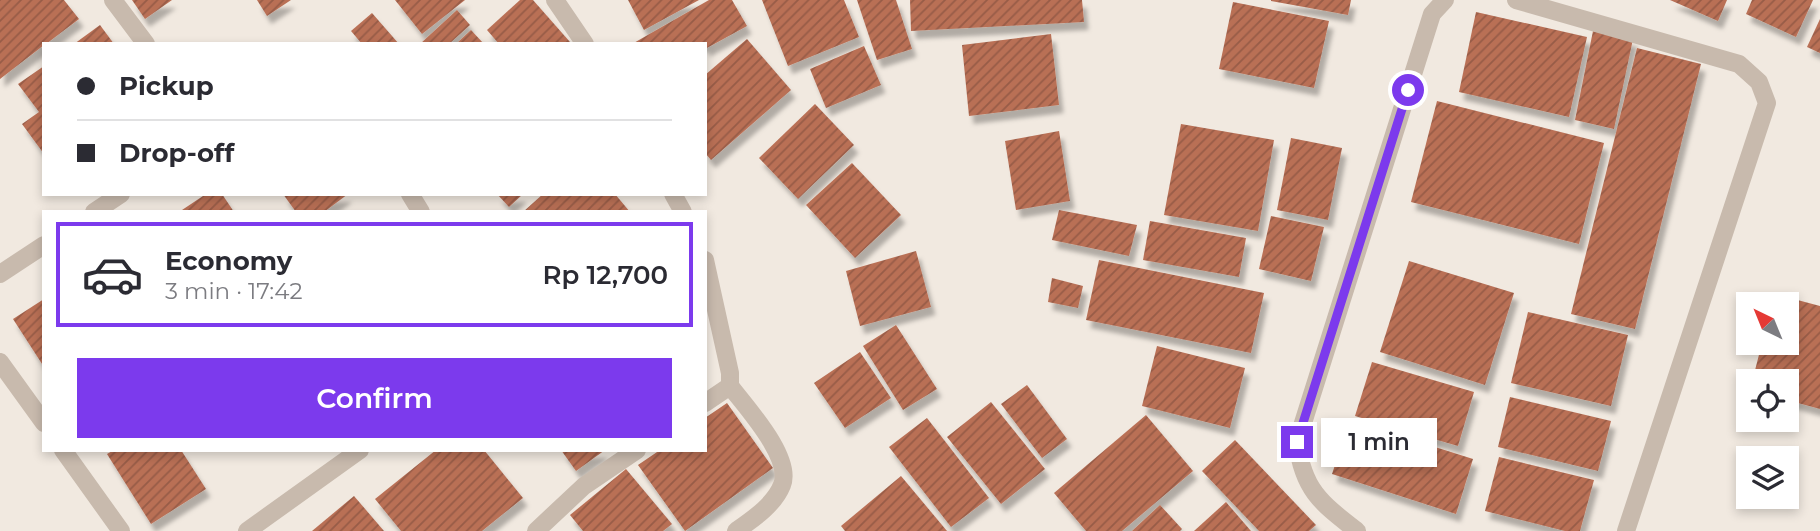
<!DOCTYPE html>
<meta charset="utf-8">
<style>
:root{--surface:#fff;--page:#f2f2f3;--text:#2b2b33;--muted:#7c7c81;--line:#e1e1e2;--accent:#7c3aed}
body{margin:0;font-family:Montserrat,sans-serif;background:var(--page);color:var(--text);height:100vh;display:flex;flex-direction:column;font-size:26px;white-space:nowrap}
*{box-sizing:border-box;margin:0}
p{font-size:23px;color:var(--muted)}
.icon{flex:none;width:38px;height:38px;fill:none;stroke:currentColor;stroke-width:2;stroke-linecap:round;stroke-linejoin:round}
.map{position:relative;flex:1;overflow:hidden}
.drawer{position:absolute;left:42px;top:210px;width:665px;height:242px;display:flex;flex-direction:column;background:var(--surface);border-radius:0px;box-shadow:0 4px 10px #0003}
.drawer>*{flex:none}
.banner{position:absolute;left:42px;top:42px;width:665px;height:154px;border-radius:0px;box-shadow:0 4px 10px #0003;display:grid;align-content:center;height:154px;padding:0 35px;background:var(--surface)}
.needle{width:46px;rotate:317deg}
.fabs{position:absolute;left:1736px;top:292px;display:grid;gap:14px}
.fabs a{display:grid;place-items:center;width:63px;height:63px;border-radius:0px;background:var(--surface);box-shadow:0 4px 10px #0003;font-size:35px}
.end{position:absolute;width:32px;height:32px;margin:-16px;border:9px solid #7c3aed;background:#fff;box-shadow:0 0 0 4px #fff}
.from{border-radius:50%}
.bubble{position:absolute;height:49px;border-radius:0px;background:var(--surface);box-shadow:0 4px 10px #0003;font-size:23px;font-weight:600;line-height:49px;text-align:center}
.banner b{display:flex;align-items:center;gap:24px;height:66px;font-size:26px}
.banner b+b{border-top:2px solid var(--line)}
.banner i{width:18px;height:18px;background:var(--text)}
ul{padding:12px 0 0;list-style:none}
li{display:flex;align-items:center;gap:21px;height:105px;margin:0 14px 10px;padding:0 21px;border:4px solid transparent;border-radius:0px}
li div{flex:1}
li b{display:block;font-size:26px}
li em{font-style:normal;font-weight:600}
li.on{border-color:var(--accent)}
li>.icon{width:63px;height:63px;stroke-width:1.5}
.cta{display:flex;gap:14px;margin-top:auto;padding:14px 35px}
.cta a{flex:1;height:80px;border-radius:0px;background:var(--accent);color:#fff;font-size:28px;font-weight:600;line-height:80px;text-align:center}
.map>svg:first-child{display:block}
.building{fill:url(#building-hatch);filter:url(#shadow)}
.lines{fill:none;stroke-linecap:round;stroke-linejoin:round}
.street{stroke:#c8baad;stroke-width:18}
.route{stroke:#7c3aed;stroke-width:9}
</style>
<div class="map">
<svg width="1820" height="531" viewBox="0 0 1820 531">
<defs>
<pattern id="building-hatch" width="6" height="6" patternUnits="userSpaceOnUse" patternTransform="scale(1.75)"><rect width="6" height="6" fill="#b96f55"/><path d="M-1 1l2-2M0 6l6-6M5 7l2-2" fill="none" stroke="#975c47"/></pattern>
<filter id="shadow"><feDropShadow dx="4.5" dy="8" stdDeviation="2" flood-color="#0004"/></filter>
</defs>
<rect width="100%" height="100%" fill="#f1e9e0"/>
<!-- building -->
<g class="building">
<polygon points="0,0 64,0 79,19 46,44 44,44 44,45 0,79"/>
<polygon points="132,0 172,0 145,19"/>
<polygon points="257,0 291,0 267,16"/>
<polygon points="395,0 465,0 422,34"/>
<polygon points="520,0 533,0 570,42 568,44 499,44 487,30"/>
<polygon points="628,0 699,0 644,30"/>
<polygon points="709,0 732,0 747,26 705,49 705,44 632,44"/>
<polygon points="762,0 844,0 859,37 788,66"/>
<polygon points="857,0 896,0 912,49 877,60"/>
<polygon points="910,0 1082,0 1084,22 911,31"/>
<polygon points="1271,0 1351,0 1348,15 1271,1"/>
<polygon points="1670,0 1727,0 1718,21"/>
<polygon points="1752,0 1813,0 1796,37 1746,14"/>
<polygon points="1233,2 1329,21 1314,88 1219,69"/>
<polygon points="457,10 470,25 449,44 420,44"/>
<polygon points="1476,12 1587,37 1569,117 1459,92"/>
<polygon points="372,13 399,44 362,44 351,31"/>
<polygon points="1820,19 1820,53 1807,47"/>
<polygon points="100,25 114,44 74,44"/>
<polygon points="471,30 484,44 456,44"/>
<polygon points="1593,31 1633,39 1614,129 1575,120"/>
<polygon points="1051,34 1059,105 969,116 962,45"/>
<polygon points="747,39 791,90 711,160 705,153 705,75"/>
<polygon points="864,46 881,85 826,108 810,69"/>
<polygon points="1637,48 1701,64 1635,329 1571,314"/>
<polygon points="44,66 44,154 22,124 39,112 18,84"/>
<polygon points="1437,101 1604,143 1579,244 1411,202"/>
<polygon points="815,104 854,145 798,199 759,158"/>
<polygon points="1181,124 1274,140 1258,231 1164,215"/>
<polygon points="1059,131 1070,201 1016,210 1005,141"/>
<polygon points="1291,138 1342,148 1328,220 1277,210"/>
<polygon points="852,163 901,215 855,258 806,205"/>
<polygon points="206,194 222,194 234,212 179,212"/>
<polygon points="283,194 348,194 324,212 296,212"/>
<polygon points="497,194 523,194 509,207"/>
<polygon points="543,194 615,194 630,212 523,212"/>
<polygon points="1059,210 1137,225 1129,256 1052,240"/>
<polygon points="1271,216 1324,227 1311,281 1259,269"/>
<polygon points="1150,221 1246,238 1239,277 1143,260"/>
<polygon points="916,251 931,307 860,326 846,271"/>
<polygon points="1099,260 1264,293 1251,353 1086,320"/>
<polygon points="1409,261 1514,293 1485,385 1380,352"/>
<polygon points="1052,278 1083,286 1078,308 1048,302"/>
<polygon points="1775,294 1820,306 1820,409 1787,400 1787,382 1752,382 1762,343 1787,343 1787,304 1772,304"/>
<polygon points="44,299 44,367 13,319"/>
<polygon points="1528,312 1628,335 1611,406 1511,383"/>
<polygon points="896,325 937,389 903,410 863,346"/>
<polygon points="1157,346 1245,368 1230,428 1142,406"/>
<polygon points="860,352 891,398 845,428 814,383"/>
<polygon points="1372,362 1474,392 1458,446 1355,416"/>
<polygon points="1027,385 1067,439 1042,458 1001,404"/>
<polygon points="1510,397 1611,421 1598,471 1498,447"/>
<polygon points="991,402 1045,469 1001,504 947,437"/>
<polygon points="727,403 773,468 685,531 638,465 660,450 705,450 705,418"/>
<polygon points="1146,415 1193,471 1122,531 1086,531 1054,493"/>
<polygon points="927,418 989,498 951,527 889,447"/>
<polygon points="1350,420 1473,459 1456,514 1332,474"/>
<polygon points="1235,440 1316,525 1309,531 1259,531 1202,471"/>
<polygon points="114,450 181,450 206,489 151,524 107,454"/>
<polygon points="436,450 484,450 523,498 482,531 401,531 375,499"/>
<polygon points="561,450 605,450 576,471"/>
<polygon points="1499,457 1594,480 1580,531 1565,531 1485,511"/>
<polygon points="626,469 672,524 663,531 583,531 570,515"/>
<polygon points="901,476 947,531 845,531 841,526"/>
<polygon points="354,496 384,531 312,531"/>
<polygon points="1226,502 1251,531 1194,531"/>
<polygon points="1160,505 1182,529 1180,531 1132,531"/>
</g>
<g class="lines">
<!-- street -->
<g class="street">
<polyline points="113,0 146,44"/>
<polyline points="555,0 585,44"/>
<polyline points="1516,0 1739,64 1759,82 1767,103 1626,531"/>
<polyline points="410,194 421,212"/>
<polyline points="673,194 683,212"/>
<polyline points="94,212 121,194"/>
<polyline points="705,260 730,373 730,386 705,403"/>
<polyline points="0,274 44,245"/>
<polyline points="0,362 44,423"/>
<path d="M730,386c16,21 63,72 52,99 -8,20 -29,34 -46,46"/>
<polyline points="63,450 121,531"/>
<polyline points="247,531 360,450"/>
<polyline points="536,531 584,486 637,450"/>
<path d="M1357,531c-36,-28 -54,-41 -60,-89l135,-428 13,-14"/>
</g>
</g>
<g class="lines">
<!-- route -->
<polyline class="route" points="1297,442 1408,90"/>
</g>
</svg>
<div class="fabs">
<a><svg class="needle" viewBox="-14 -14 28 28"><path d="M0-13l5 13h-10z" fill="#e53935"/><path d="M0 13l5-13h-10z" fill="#7c7c81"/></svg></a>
<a><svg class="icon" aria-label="locate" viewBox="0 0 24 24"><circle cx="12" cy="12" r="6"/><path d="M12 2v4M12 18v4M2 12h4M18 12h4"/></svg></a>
<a><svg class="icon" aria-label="layers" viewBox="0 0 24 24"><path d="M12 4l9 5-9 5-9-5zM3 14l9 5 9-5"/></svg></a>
</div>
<i class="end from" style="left:1408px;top:90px"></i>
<i class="end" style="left:1297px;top:442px"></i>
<div class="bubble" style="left:1321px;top:418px;width:116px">1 min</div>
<div class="banner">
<b><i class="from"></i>Pickup</b>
<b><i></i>Drop-off</b>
</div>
<section class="drawer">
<ul>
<li class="on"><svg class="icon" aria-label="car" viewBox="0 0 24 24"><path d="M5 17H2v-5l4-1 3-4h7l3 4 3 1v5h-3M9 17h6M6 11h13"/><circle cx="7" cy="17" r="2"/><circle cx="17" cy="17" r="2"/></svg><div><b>Economy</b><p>3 min · 17:42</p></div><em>Rp 12,700</em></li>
</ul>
<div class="cta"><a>Confirm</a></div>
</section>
</div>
